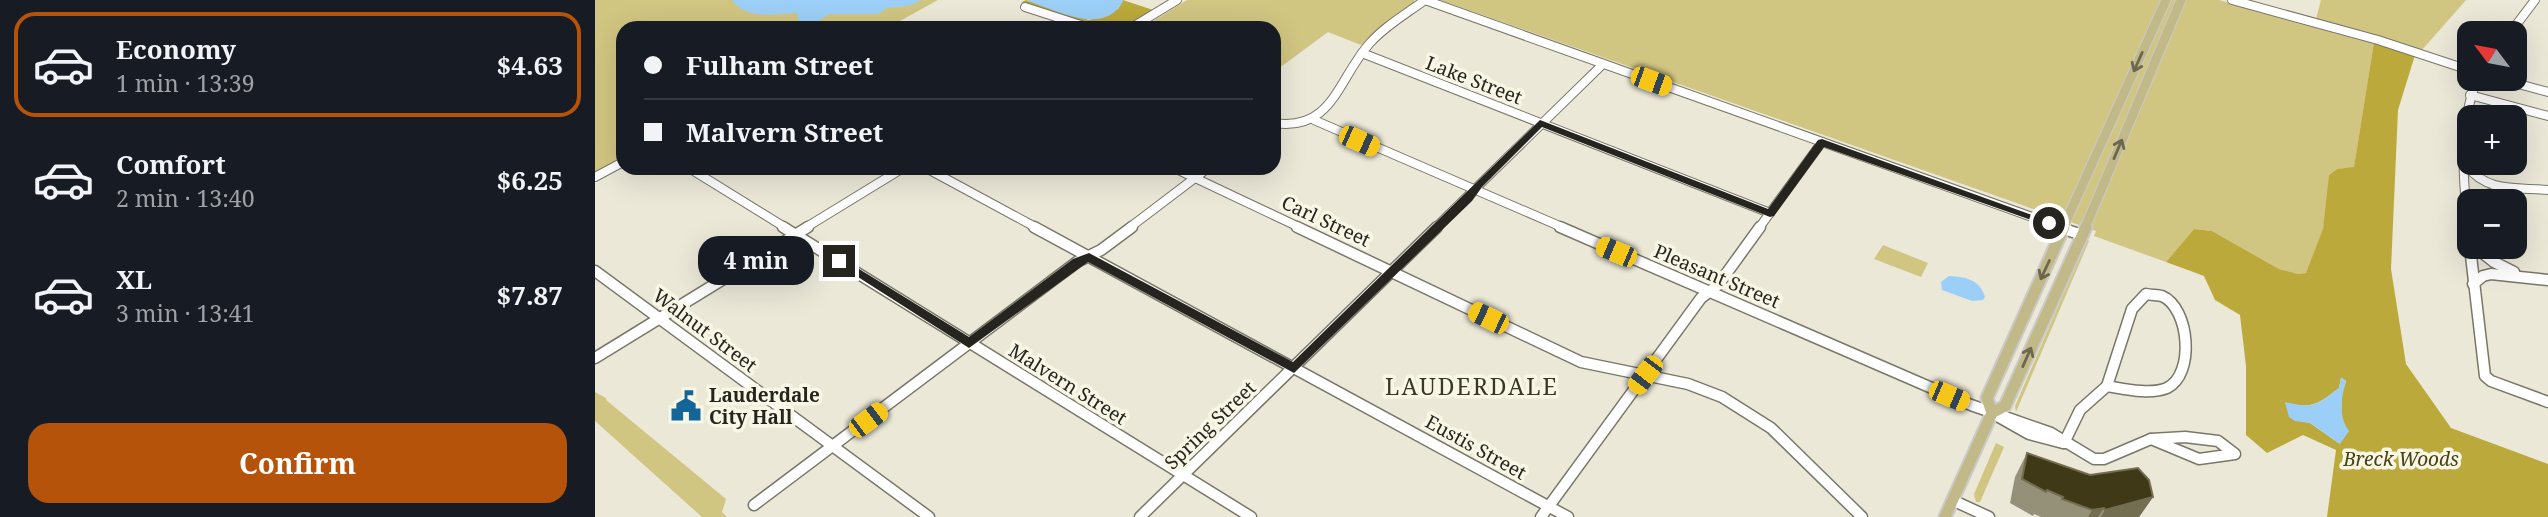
<!DOCTYPE html>
<meta charset="utf-8">
<style>
:root{--surface:#171b24;--page:#20242c;--text:#f1f3f6;--muted:#9ea1a6;--line:#363941;--accent:#b45309}
body{margin:0;font-family:"Noto Serif",serif;background:var(--page);color:var(--text);height:100vh;display:flex;flex-direction:column;font-size:26px;white-space:nowrap}
*{box-sizing:border-box;margin:0}
p{font-size:23px;color:var(--muted)}
.icon{flex:none;width:38px;height:38px;fill:none;stroke:currentColor;stroke-width:2;stroke-linecap:round;stroke-linejoin:round}
.map{position:relative;flex:1;overflow:hidden}
.panel{display:flex;flex-direction:column;background:var(--surface);width:595px}
.panel>*{flex:none}
.guide{position:absolute;left:21px;top:21px;width:665px;height:154px;border-radius:21px;box-shadow:0 7px 28px #0002;display:grid;align-content:center;height:154px;padding:0 28px;background:var(--surface)}
.needle{width:46px;rotate:302deg}
.tools{position:absolute;left:1862px;top:21px;display:grid;gap:14px}
.tools a{display:grid;place-items:center;width:70px;height:70px;border-radius:14px;background:var(--surface);box-shadow:0 7px 28px #0002;font-size:35px}
.end{position:absolute;width:32px;height:32px;margin:-16px;border:9px solid #25241e;background:#fff;box-shadow:0 0 0 4px #fff}
.from{border-radius:50%}
.bubble{position:absolute;height:49px;border-radius:21px;background:var(--surface);box-shadow:0 7px 28px #0002;font-size:23px;font-weight:700;line-height:49px;text-align:center}
.car{position:absolute;width:21px;height:42px;margin:-21px -10px;border-radius:9px;box-shadow:0 0 5px 2px #0007;background:linear-gradient(#f5c518 24%,#345 0 40%,#f5c518 0 76%,#345 0 86%,#f5c518 0)}
.guide b{display:flex;align-items:center;gap:24px;height:66px;font-size:26px}
.guide b+b{border-top:2px solid var(--line)}
.guide i{width:18px;height:18px;background:var(--text)}
ul{padding:12px 0 0;list-style:none}
li{display:flex;align-items:center;gap:21px;height:105px;margin:0 14px 10px;padding:0 14px;border:4px solid transparent;border-radius:21px}
li div{flex:1}
li b{display:block;font-size:26px}
li em{font-style:normal;font-weight:700}
li.selected{border-color:var(--accent)}
li>.icon{width:63px;height:63px;stroke-width:1.5}
.action{display:flex;gap:14px;margin-top:auto;padding:14px 28px}
.action a{flex:1;height:80px;border-radius:21px;background:var(--accent);color:#fff;font-size:28px;font-weight:700;line-height:80px;text-align:center}
main{display:flex;flex:1;min-height:0}
.map>svg:first-child{display:block}
.green{fill:#d1c582}
.forest{fill:#bca93b;fill-rule:evenodd}
.water{fill:#9ccff7}
.lines{fill:none;stroke-linecap:round;stroke-linejoin:round}
.minor-far1-casing{stroke:#797768;stroke-width:10}
.minor-casing{stroke:#797768;stroke-width:13}
.major-far1-casing{stroke:#cbcac9;stroke-width:11}
.major-casing{stroke:#cbcac9;stroke-width:15}
.minor-far1{stroke:#fff;stroke-width:8}
.minor{stroke:#fff;stroke-width:10}
.major-far1{stroke:#c2b988;stroke-width:9}
.major{stroke:#c2b988;stroke-width:11}
.wall{fill:#959078}
.shaded-wall{fill:#736e51}
.building{fill:#3f3917;stroke:#736e51;stroke-width:2}
.oneway{stroke:#6c674e}
.route{fill:#25241e}
.labels{text-anchor:middle;dominant-baseline:central;stroke-width:7;stroke-linejoin:round;paint-order:stroke}
.street-label{font-size:19px;fill:#25241e;stroke:#f8f6e5}
.poi-label{font-size:19px;font-weight:bold;fill:#25241e;stroke:#f8f6e5;text-anchor:start}
.park-label{font-size:19px;font-style:italic;fill:#494114;stroke:#f8f6e5}
.quarter-label{font-size:23px;letter-spacing:2px;fill:#39362a;stroke:#f8f6e5}
</style>
<main>
<section class="panel">
<ul>
<li class="selected"><svg class="icon" aria-label="car" viewBox="0 0 24 24"><path d="M5 17H2v-5l4-1 3-4h7l3 4 3 1v5h-3M9 17h6M6 11h13"/><circle cx="7" cy="17" r="2"/><circle cx="17" cy="17" r="2"/></svg><div><b>Economy</b><p>1 min · 13:39</p></div><em>$4.63</em></li>
<li><svg class="icon" aria-label="car" viewBox="0 0 24 24"><path d="M5 17H2v-5l4-1 3-4h7l3 4 3 1v5h-3M9 17h6M6 11h13"/><circle cx="7" cy="17" r="2"/><circle cx="17" cy="17" r="2"/></svg><div><b>Comfort</b><p>2 min · 13:40</p></div><em>$6.25</em></li>
<li><svg class="icon" aria-label="car" viewBox="0 0 24 24"><path d="M5 17H2v-5l4-1 3-4h7l3 4 3 1v5h-3M9 17h6M6 11h13"/><circle cx="7" cy="17" r="2"/><circle cx="17" cy="17" r="2"/></svg><div><b>XL</b><p>3 min · 13:41</p></div><em>$7.87</em></li>
</ul>
<div class="action"><a>Confirm</a></div>
</section>
<div class="map">
<svg width="1953" height="517" viewBox="0 0 1953 517">
<rect width="100%" height="100%" fill="#ebe8d8"/>
<!-- green -->
<g class="green">
<polygon points="0,0 343,0 294,27 283,28 28,28 28,159 0,174"/>
<polygon points="592,0 819,0 819,3 766,45 733,32 679,72 679,28 547,28"/>
<path d="M845,0h779l155,42 -20,126 -17,1 -8,6c-1,32 -5,70 -23,98l-8,1 -19,-5 -67,-38 -18,-2 -28,33 -72,-26 2,-5z"/>
<polygon points="1726,0 1871,0 1827,50 1721,19"/>
<polygon points="1492,240 1494,241 1421,412 1420,406"/>
<polygon points="1288,245 1333,263 1326,277 1279,259"/>
<polygon points="0,392 11,398 11,400 131,499 127,512 132,517 107,517 0,421"/>
<polygon points="1401,443 1409,447 1385,502 1381,502 1379,494"/>
</g>
<!-- forest -->
<g class="forest">
<polygon points="431,0 494,20 523,9 528,0 558,10 529,28 503,28 428,4 427,2"/>
<path d="M1779,42l41,13 -17,55 -7,159 15,95 45,64 97,36v53h-221l9,-67 -33,-15 -36,18 -21,-18v-69l-6,-51 -25,-15 -11,-24 -38,-14 28,-33 18,2 67,38 19,5 8,-1 17,-44 6,-54 8,-6 17,-2zM1746,378l5,3 -4,13 -2,50 -30,-21 -10,-2 -14,-18c27,6 32,1 53,-15z"/>
</g>
<!-- water -->
<g class="water">
<path d="M137,0h190l-14,6 -21,2 -9,6h-48l-25,14h-25l19,-6 -2,-9c-23,1 -51,7 -65,-13z"/>
<path d="M431,0h97v1c-19,37 -69,8 -97,-1z"/>
<path d="M1354,276c17,1 30,3 36,21l-2,3 -11,1 -30,-11 -1,-8z"/>
<path d="M1746,377l5,4c-5,17 -8,35 3,50l-9,13 -30,-21 -15,-2 -6,-4 -4,-15c28,7 32,3 54,-14z"/>
</g>
<g class="lines">
<!-- minor-far1 casing -->
<g class="minor-far1-casing">
<g id="minor-far1">
<polyline points="830,0 1468,228"/>
<polyline points="1637,0 1783,40 1874,70"/>
<polyline points="430,7 495,28"/>
<polyline points="536,28 582,0"/>
<polyline points="1915,33 1940,0"/>
<polyline points="767,53 1175,213"/>
<polyline points="1905,79 1953,92"/>
<polyline points="1875,95 1953,116"/>
<polyline points="719,120 969,228"/>
<path d="M679,123c59,9 64,-45 96,-80 15,-17 36,-29 55,-43"/>
<path d="M1872,166c20,27 51,21 81,24"/>
<polyline points="94,168 191,228"/>
<polyline points="331,168 442,228"/>
<polyline points="579,168 706,228"/>
<polyline points="0,177 28,162"/>
<polyline points="1883,201 1889,195 1908,189"/>
<polyline points="210,228 308,168"/>
<polyline points="534,228 613,168"/>
<polyline points="840,228 1008,64"/>
<polyline points="1164,228 1227,142"/>
<path d="M1873,228c-5,-51 -10,-100 9,-149"/>
</g>
</g>
<!-- minor casing -->
<g class="minor-casing">
<g id="minor">
<polyline points="188,227 656,517"/>
<polyline points="439,227 973,517"/>
<polyline points="702,227 986,362 1093,384 1127,397 1176,428 1267,517"/>
<polyline points="965,227 1376,405 1456,433 1499,459 1509,459 1556,439"/>
<polyline points="1463,227 1487,235"/>
<polyline points="1873,227 1874,240"/>
<polyline points="1875,247 1890,376 1896,381 1953,402"/>
<polyline points="1880,247 1899,262 1919,272"/>
<polyline points="0,271 334,517"/>
<polyline points="1878,284 1888,276 1896,274 1953,280"/>
<path d="M1551,294c5,1 12,1 16,2 28,12 33,79 5,92 -17,7 -42,1 -60,-2l25,-77z"/>
<polyline points="0,358 213,227"/>
<polyline points="1404,417 1434,434 1468,443"/>
<polygon points="1590,437 1623,441 1640,454 1604,459 1556,439"/>
<polyline points="1469,443 1485,410 1512,386"/>
<polyline points="1357,500 1394,517"/>
<polyline points="159,505 482,262 506,250 537,227"/>
<polyline points="545,517 842,227"/>
<polyline points="946,517 1106,298 1123,285 1165,227"/>
</g>
</g>
<!-- major-far1 casing -->
<g class="major-far1-casing">
<g id="major-far1">
<polyline points="1468,228 1571,0"/>
<polyline points="1490,228 1586,0"/>
</g>
</g>
<!-- major casing -->
<g class="major-casing">
<g id="major">
<polyline points="1397,413 1392,398 1469,227"/>
<polyline points="1350,517 1397,413 1410,406 1491,227"/>
</g>
</g>
<!-- minor-far1 -->
<use href="#minor-far1" class="minor-far1"/>
<!-- minor -->
<use href="#minor" class="minor"/>
<!-- major-far1 -->
<use href="#major-far1" class="major-far1"/>
<!-- major -->
<use href="#major" class="major"/>
</g>
<!-- wall -->
<polygon class="wall" points="1432,453 1558,497 1544,517 1446,517 1439,514 1438,516 1415,503 1420,477"/>
<!-- shaded-wall -->
<g class="shaded-wall">
<polygon points="1558,497 1544,517 1506,517 1510,510"/>
<polygon points="1509,508 1503,517 1493,517 1497,510"/>
</g>
<!-- building -->
<polygon class="building" points="1432,453 1495,475 1543,468 1554,480 1558,497 1510,510 1509,508 1497,510 1467,499 1468,497 1452,490 1451,492 1427,479"/>
<!-- one-way arrows -->
<defs><path id="oneway-shaft" d="M-6 0H5M1.5-3L5.5 0L1.5 3" fill="none" stroke-width="1.6" stroke-linecap="round" stroke-linejoin="round" transform="scale(1.75)"/></defs>
<g class="oneway">
<use href="#oneway-shaft" transform="translate(1543 62) rotate(114)"/>
<use href="#oneway-shaft" transform="translate(1523 149) rotate(-67)"/>
<use href="#oneway-shaft" transform="translate(1450 270) rotate(115)"/>
<use href="#oneway-shaft" transform="translate(1432 357) rotate(-66)"/>
</g>
<!-- route -->
<polygon class="route" points="945,120 1173,209 1223,140 1227,139 1459,223 1454,227 1450,225 1229,147 1179,216 1175,217 947,127 887,187 877,201 699,373 493,262 374,348 238,261 240,259 248,259 374,337 478,259 494,253 698,362"/>
<!-- icons -->
<defs>
<g id="civic-bare" transform="scale(2.415)"><path d="M-.6-6.5H3V-4.5H.6V-3L4-1V1h2V6H-6V1h2V-1L-.6-3ZM-1.2 2.5V6h2.4V2.5Z" fill="#146698" stroke="#f8f6e5" stroke-width="2.5" paint-order="stroke"/></g>
</defs>
<g fill-rule="evenodd">
<use href="#civic-bare" x="91" y="406"/>
</g>
<g class="labels">
<!-- street labels -->
<g class="street-label">
<text transform="translate(879 80) rotate(21)">Lake Street</text>
<text transform="translate(731 221) rotate(25)">Carl Street</text>
<text transform="translate(1122 276) rotate(23)">Pleasant Street</text>
<text transform="translate(110 330) rotate(37)">Walnut Street</text>
<text transform="translate(473 384) rotate(32)">Malvern Street</text>
<text transform="translate(615 425) rotate(-44)">Spring Street</text>
<text transform="translate(881 447) rotate(29)">Eustis Street</text>
</g>
<!-- poi labels -->
<g class="poi-label">
<text x="114" y="395">Lauderdale<tspan x="114" dy="22">City Hall</tspan></text>
</g>
<!-- park labels -->
<g class="park-label">
<text x="1806" y="459">Breck Woods</text>
</g>
<!-- quarter labels -->
<g class="quarter-label">
<text x="877" y="386">LAUDERDALE</text>
</g>
</g>
</svg>
<div class="tools">
<a><svg class="needle" viewBox="-14 -14 28 28"><path d="M0-13l5 13h-10z" fill="#e53935"/><path d="M0 13l5-13h-10z" fill="#9ea1a6"/></svg></a>
<a>+</a>
<a>−</a>
</div>
<i class="end from" style="left:1454px;top:223px"></i>
<i class="end" style="left:244px;top:261px"></i>
<div class="bubble" style="left:103px;top:236px;width:116px">4 min</div>
<i class="car" style="left:1056px;top:81px;rotate:110deg"></i>
<i class="car" style="left:764px;top:141px;rotate:114deg"></i>
<i class="car" style="left:1021px;top:252px;rotate:293deg"></i>
<i class="car" style="left:893px;top:318px;rotate:296deg"></i>
<i class="car" style="left:1050px;top:375px;rotate:217deg"></i>
<i class="car" style="left:1354px;top:396px;rotate:113deg"></i>
<i class="car" style="left:273px;top:420px;rotate:53deg"></i>
<div class="guide">
<b><i class="from"></i>Fulham Street</b>
<b><i></i>Malvern Street</b>
</div>
</div>
</main>
